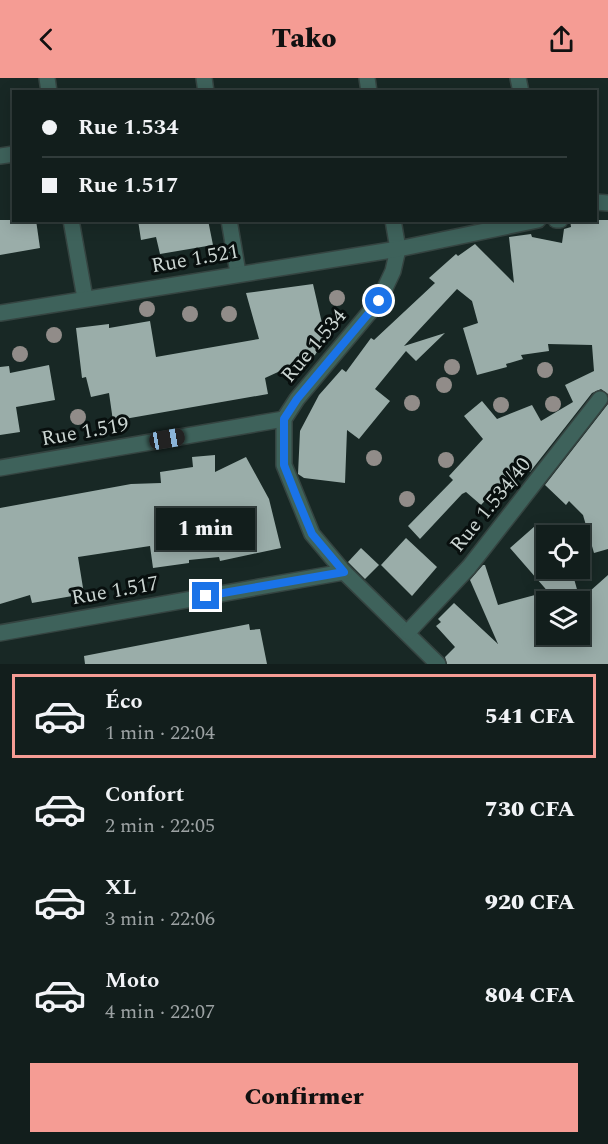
<!DOCTYPE html>
<html lang="fr">
<meta charset="utf-8">
<style>
:root{--surface:#121e1c;--page:#1b2725;--text:#f1f3f6;--muted:#9ca2a3;--line:#313c3b;--accent:#f59c94}
body{margin:0;font-family:Spectral,serif;background:var(--page);color:var(--text);height:100vh;display:flex;flex-direction:column;font-size:22px;white-space:nowrap}
*{box-sizing:border-box;margin:0}
p{font-size:20px;color:var(--muted)}
.icon{flex:none;width:33px;height:33px;fill:none;stroke:currentColor;stroke-width:2;stroke-linecap:round;stroke-linejoin:round}
.map{position:relative;height:586px;overflow:hidden}
.panel{display:flex;flex-direction:column;background:var(--surface);flex:1}
.panel>*{flex:none}
.banner{position:absolute;left:12px;top:12px;width:585px;height:132px;border-radius:0px;box-shadow:0 3px 15px #0003,0 0 0 2px var(--line);display:grid;align-content:center;height:132px;padding:0 30px;background:var(--surface)}
.buttons{position:absolute;left:536px;top:447px;display:grid;gap:12px}
.buttons a{display:grid;place-items:center;width:54px;height:54px;border-radius:0px;background:var(--surface);box-shadow:0 3px 15px #0003,0 0 0 2px var(--line);font-size:30px}
.end{position:absolute;width:27px;height:27px;margin:-14px;border:8px solid #1a73e8;background:#fff;box-shadow:0 0 0 3px #fff}
.from{border-radius:50%}
.bubble{position:absolute;height:42px;border-radius:0px;background:var(--surface);box-shadow:0 3px 15px #0003,0 0 0 2px var(--line);font-size:20px;font-weight:800;line-height:42px;text-align:center}
.car{position:absolute;width:18px;height:36px;margin:-18px -9px;border-radius:8px;box-shadow:0 0 4px 2px #0007;background:linear-gradient(#222 24%,#8ab4d8 0 40%,#222 0 76%,#8ab4d8 0 86%,#222 0)}
.banner b{display:flex;align-items:center;gap:21px;height:57px;font-size:22px}
.banner b+b{border-top:2px solid var(--line)}
.banner i{width:15px;height:15px;background:var(--text)}
ul{padding:10px 0 0;list-style:none}
li{display:flex;align-items:center;gap:18px;height:84px;margin:0 12px 9px;padding:0 18px;border:3px solid transparent;border-radius:0px}
li div{flex:1}
li b{display:block;font-size:22px}
li em{font-style:normal;font-weight:800}
li.selected{border-color:var(--accent)}
li>.icon{width:54px;height:54px;stroke-width:1.5}
.primary-button{display:flex;gap:12px;margin-top:auto;padding:12px 30px}
.primary-button a{flex:1;height:69px;border-radius:0px;background:var(--accent);color:#111;font-size:24px;font-weight:800;line-height:69px;text-align:center}
header{display:flex;justify-content:space-between;align-items:center;height:78px;padding:0 30px;background:var(--accent);color:#111;font-size:27px;font-weight:800}
.map>svg:first-child{display:block}
.building{fill:#9aada9}
.lines{fill:none;stroke-linecap:round;stroke-linejoin:round}
.street-casing{stroke:#354441;stroke-width:18}
.street{stroke:#3e625b;stroke-width:15}
.tree{fill:#918c89}
.route{stroke:#1a73e8;stroke-width:8}
.labels{text-anchor:middle;dominant-baseline:central;stroke-width:6;stroke-linejoin:round;paint-order:stroke}
.street-label{font-size:21px;fill:#cbd5d2;stroke:#080f0e}
</style>
<header><svg class="icon" aria-label="back" viewBox="0 0 24 24"><path d="M15 5l-7 7 7 7"/></svg>Tako<svg class="icon" aria-label="share" viewBox="0 0 24 24"><path d="M12 15V3M7 8l5-5 5 5M5 13v7h14v-7"/></svg></header>
<div class="map">
<svg width="608" height="586" viewBox="0 0 608 586">
<rect width="100%" height="100%" fill="#182825"/>
<!-- building -->
<g class="building">
<polygon points="0,142 36,142 40,170 0,177"/>
<polygon points="138,142 208,142 213,167 160,176 156,159 141,162"/>
<polygon points="570,142 608,142 608,316 601,311 592,315 530,394 520,385 481,427 466,414 462,416 420,461 408,448 453,402 449,398 483,361 464,338 482,323 497,341 532,327 541,343 573,324 565,307 594,293 592,267 548,266 549,273 521,277 523,281 506,286 507,289 477,297 463,250 478,245 472,223 457,211 404,268 445,255 416,283 406,273 375,311 390,323 359,361 347,352 345,405 304,400 298,396 300,353 319,317 342,291 346,294 371,260 374,262 435,205 429,200 456,176 458,178 475,166 514,205 509,159 531,156 532,159 562,165 564,151 571,149"/>
<polygon points="313,206 324,254 323,264 315,277 265,300 268,316 113,343 109,315 91,319 86,299 82,300 76,250 109,246 109,250 150,243 156,279 259,261 246,215"/>
<polygon points="49,287 55,322 16,329 20,354 0,357 0,289 9,288 10,295"/>
<polygon points="608,326 608,471 594,475 583,437 569,423 566,427 545,407"/>
<polygon points="215,377 215,394 246,379 269,421 281,470 220,483 219,479 189,482 189,485 153,490 150,468 78,479 84,516 32,525 30,517 0,526 0,430 131,406 161,405 160,394 193,389 192,379"/>
<polygon points="535,448 546,461 546,490 571,490 580,522 608,497 608,586 447,586 445,579 455,569 436,548 441,544 438,541 454,525 498,566 470,502 483,487 485,487 498,527 546,514 546,556 579,556 579,524 557,524 510,470"/>
<polygon points="406,460 437,489 412,518 381,487"/>
<polygon points="361,470 379,487 365,501 348,484"/>
<polygon points="249,546 250,552 260,551 267,586 85,586 84,578"/>
</g>
<g class="lines">
<!-- street casing -->
<g class="street-casing">
<g id="street">
<polyline points="47,0 49,14"/>
<polyline points="204,0 206,14"/>
<polyline points="367,0 369,14"/>
<polyline points="518,0 521,14"/>
<polyline points="0,78 14,76"/>
<polyline points="596,124 608,125"/>
<polyline points="71,142 85,220"/>
<polyline points="229,142 238,195"/>
<polyline points="393,142 398,171 393,193 379,223 297,321 284,341 284,387 312,456 344,494 438,586"/>
<polyline points="556,142 560,142"/>
<polyline points="0,235 398,171 538,142"/>
<polyline points="0,390 284,341"/>
<polyline points="408,554 469,489 600,321"/>
<polyline points="0,555 344,494"/>
</g>
</g>
<!-- street -->
<use href="#street" class="street"/>
</g>
<!-- trees -->
<g class="tree">
<circle cx="337" cy="220" r="8"/>
<circle cx="147" cy="231" r="8"/>
<circle cx="190" cy="236" r="8"/>
<circle cx="229" cy="236" r="8"/>
<circle cx="54" cy="257" r="8"/>
<circle cx="20" cy="276" r="8"/>
<circle cx="452" cy="289" r="8"/>
<circle cx="545" cy="292" r="8"/>
<circle cx="444" cy="307" r="8"/>
<circle cx="412" cy="325" r="8"/>
<circle cx="553" cy="326" r="8"/>
<circle cx="501" cy="327" r="8"/>
<circle cx="78" cy="339" r="8"/>
<circle cx="374" cy="380" r="8"/>
<circle cx="446" cy="382" r="8"/>
<circle cx="407" cy="421" r="8"/>
</g>
<g class="lines">
<!-- route -->
<polyline class="route" points="206,518 344,494 312,456 297,420 284,387 284,341 297,321 379,223"/>
</g>
<g class="labels">
<!-- street labels -->
<g class="street-label">
<text transform="translate(195 181) rotate(-10)">Rue 1.521</text>
<text transform="translate(314 268) rotate(-50)">Rue 1.534</text>
<text transform="translate(85 354) rotate(-10)">Rue 1.519</text>
<text transform="translate(491 427) rotate(-51)">Rue 1.534/40</text>
<text transform="translate(115 513) rotate(-10)">Rue 1.517</text>
</g>
</g>
</svg>
<div class="buttons">
<a><svg class="icon" aria-label="locate" viewBox="0 0 24 24"><circle cx="12" cy="12" r="6"/><path d="M12 2v4M12 18v4M2 12h4M18 12h4"/></svg></a>
<a><svg class="icon" aria-label="layers" viewBox="0 0 24 24"><path d="M12 4l9 5-9 5-9-5zM3 14l9 5 9-5"/></svg></a>
</div>
<i class="end from" style="left:379px;top:223px"></i>
<i class="end" style="left:206px;top:518px"></i>
<div class="bubble" style="left:156px;top:430px;width:99px">1 min</div>
<i class="car" style="left:167px;top:361px;rotate:80deg"></i>
<div class="banner">
<b><i class="from"></i>Rue 1.534</b>
<b><i></i>Rue 1.517</b>
</div>
</div>
<section class="panel">
<ul>
<li class="selected"><svg class="icon" aria-label="car" viewBox="0 0 24 24"><path d="M5 17H2v-5l4-1 3-4h7l3 4 3 1v5h-3M9 17h6M6 11h13"/><circle cx="7" cy="17" r="2"/><circle cx="17" cy="17" r="2"/></svg><div><b>Éco</b><p>1 min · 22:04</p></div><em>541 CFA</em></li>
<li><svg class="icon" aria-label="car" viewBox="0 0 24 24"><path d="M5 17H2v-5l4-1 3-4h7l3 4 3 1v5h-3M9 17h6M6 11h13"/><circle cx="7" cy="17" r="2"/><circle cx="17" cy="17" r="2"/></svg><div><b>Confort</b><p>2 min · 22:05</p></div><em>730 CFA</em></li>
<li><svg class="icon" aria-label="car" viewBox="0 0 24 24"><path d="M5 17H2v-5l4-1 3-4h7l3 4 3 1v5h-3M9 17h6M6 11h13"/><circle cx="7" cy="17" r="2"/><circle cx="17" cy="17" r="2"/></svg><div><b>XL</b><p>3 min · 22:06</p></div><em>920 CFA</em></li>
<li><svg class="icon" aria-label="car" viewBox="0 0 24 24"><path d="M5 17H2v-5l4-1 3-4h7l3 4 3 1v5h-3M9 17h6M6 11h13"/><circle cx="7" cy="17" r="2"/><circle cx="17" cy="17" r="2"/></svg><div><b>Moto</b><p>4 min · 22:07</p></div><em>804 CFA</em></li>
</ul>
<div class="primary-button"><a>Confirmer</a></div>
</section>
